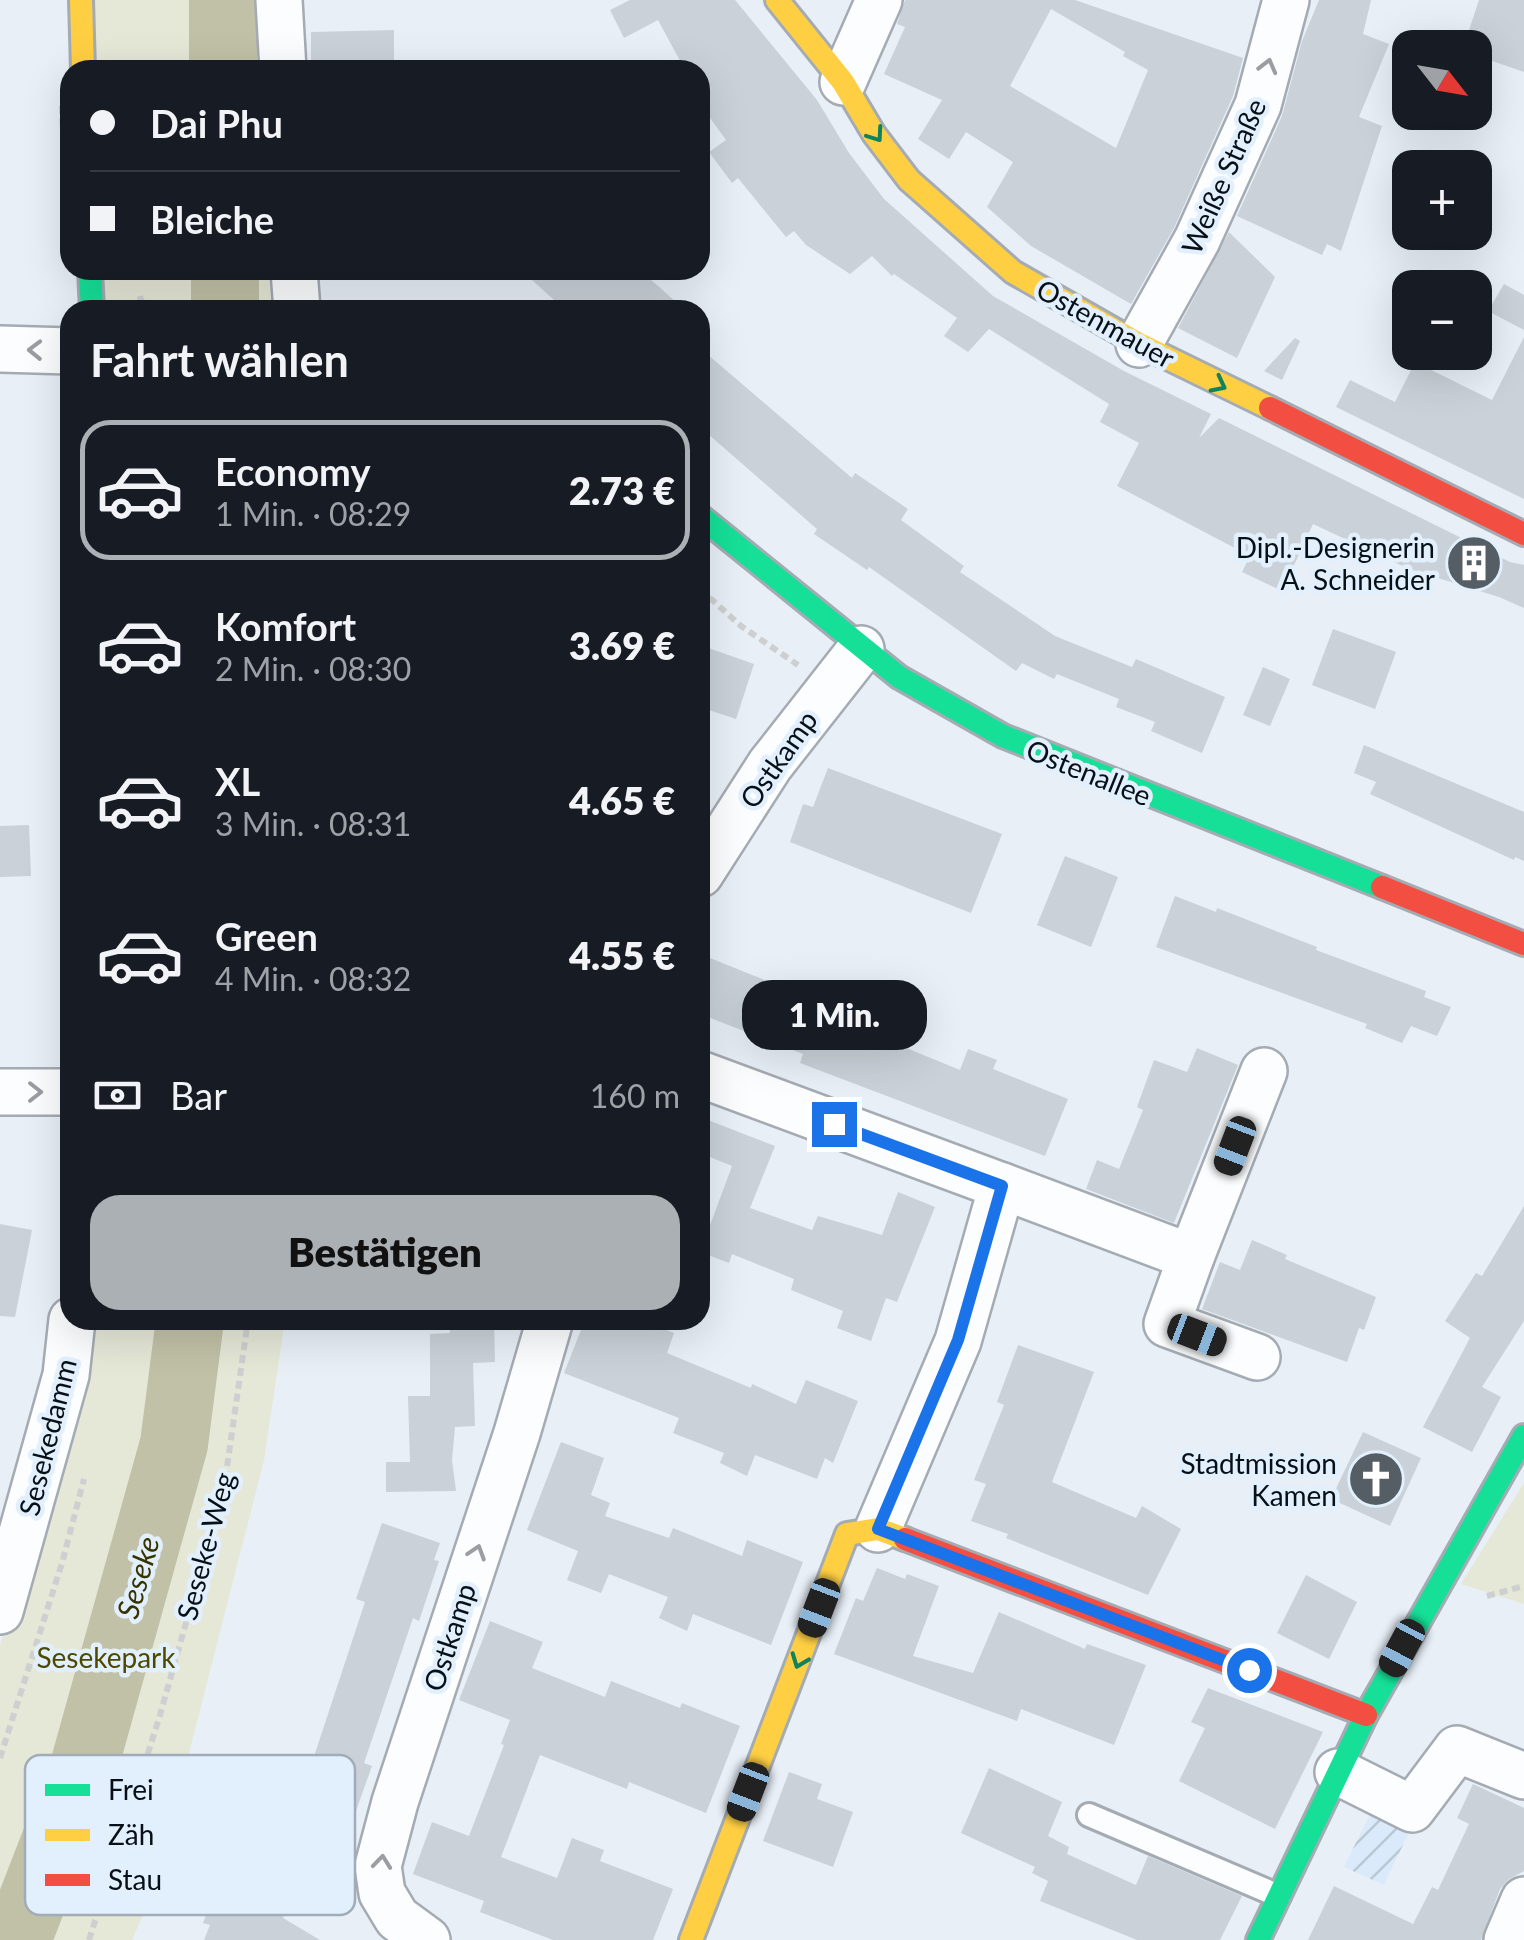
<!DOCTYPE html>
<html lang="de">
<meta charset="utf-8">
<style>
:root{--surface:#171b24;--page:#20242c;--text:#f1f3f6;--muted:#9ea1a6;--line:#363941;--accent:#abb0b5}
body{margin:0;font-family:Lato,sans-serif;background:var(--page);color:var(--text);height:100vh;display:flex;flex-direction:column;font-size:38px;white-space:nowrap}
*{box-sizing:border-box;margin:0}
p{font-size:32px;color:var(--muted)}
.icon{flex:none;width:55px;height:55px;fill:none;stroke:currentColor;stroke-width:2;stroke-linecap:round;stroke-linejoin:round}
.map{position:relative;flex:1;overflow:hidden}
.side{position:absolute;left:60px;top:300px;width:650px;height:1030px;display:flex;flex-direction:column;background:var(--surface);border-radius:30px;box-shadow:0 10px 40px #0002}
.side>*{flex:none}
.hud{position:absolute;left:60px;top:60px;width:650px;height:220px;border-radius:30px;box-shadow:0 10px 40px #0002;display:grid;align-content:center;height:220px;padding:0 30px;background:var(--surface)}
.needle{width:65px;rotate:121deg}
.tools{position:absolute;left:1392px;top:30px;display:grid;gap:20px}
.tools a{display:grid;place-items:center;width:100px;height:100px;border-radius:20px;background:var(--surface);box-shadow:0 10px 40px #0002;font-size:50px}
.end{position:absolute;width:45px;height:45px;margin:-22px;border:12px solid #1a73e8;background:#fff;box-shadow:0 0 0 5px #fff}
.from{border-radius:50%}
.bubble{position:absolute;height:70px;border-radius:30px;background:var(--surface);box-shadow:0 10px 40px #0002;font-size:32px;font-weight:800;line-height:70px;text-align:center}
.car{position:absolute;width:30px;height:60px;margin:-30px -15px;border-radius:12px;box-shadow:0 0 8px 2px #0007;background:linear-gradient(#222 24%,#8ab4d8 0 40%,#222 0 76%,#8ab4d8 0 86%,#222 0)}
.hud b{display:flex;align-items:center;gap:35px;height:95px;font-size:38px}
.hud b+b{border-top:2px solid var(--line)}
.hud i{width:25px;height:25px;background:var(--text)}
ul{padding:0;list-style:none}
li{display:flex;align-items:center;gap:30px;height:140px;margin:0 20px 15px;padding:0 10px;border:5px solid transparent;border-radius:30px}
li div{flex:1}
li b{display:block;font-size:38px}
li em{font-style:normal;font-weight:800}
li.current{border-color:var(--accent)}
li>.icon{width:90px;height:90px;stroke-width:1.5}
h2{padding:0 30px;font-size:45px;line-height:120px}
.pay{display:flex;align-items:center;gap:25px;height:110px;padding:0 30px;font-size:38px}
.pay p{margin-inline-start:auto}
.cta{display:flex;gap:20px;margin-top:auto;padding:20px 30px}
.cta a{flex:1;height:115px;border-radius:30px;background:var(--accent);color:#111;font-size:40px;font-weight:800;line-height:115px;text-align:center}
.map>svg:first-child{display:block}
.industrial{fill:url(#industrial-furrows)}
.green{fill:#e5e7d7}
.lines{fill:none;stroke-linecap:round;stroke-linejoin:round}
.river{stroke:#c1c1a7;stroke-width:68}
.building{fill:#cad1d8;fill-rule:evenodd}
.lane-casing{stroke:#a5abb3;stroke-width:28}
.street-casing{stroke:#a5abb3;stroke-width:50}
.fast-casing{stroke:#a5abb3;stroke-width:28}
.slow-casing{stroke:#a5abb3;stroke-width:28}
.jam-casing{stroke:#a5abb3;stroke-width:28}
.path{stroke:#cdcfd1;stroke-width:6;stroke-dasharray:8 5;stroke-linecap:butt}
.lane{stroke:#fcfdfe;stroke-width:22}
.street{stroke:#fcfdfe;stroke-width:45}
.fast{stroke:#16e098;stroke-width:22}
.slow{stroke:#ffcf43;stroke-width:22}
.jam{stroke:#f24e42;stroke-width:22}
.oneway{stroke:#9a9ea2}
.oneway2{stroke:#10825e}
.route{stroke:#1a73e8;stroke-width:12}
.labels{text-anchor:middle;dominant-baseline:central;stroke-width:9;stroke-linejoin:round;paint-order:stroke}
.street-label{font-size:28px;fill:#081017;stroke:#e2effd}
.poi-label{font-size:28px;fill:#081017;stroke:#e2effd;text-anchor:end}
.park-label{font-size:28px;fill:#4f4900;stroke:#e2effd}
.water-label{font-size:30px;font-style:italic;fill:#383400;stroke:#e2effd}
.key{fill:#e2effd;stroke:#a1acb8;stroke-width:2.5}
.key-label{font-size:28px;fill:#081017}
</style>
<div class="map">
<svg width="1524" height="1940" viewBox="0 0 1524 1940">
<defs>
<pattern id="industrial-furrows" width="10" height="10" patternUnits="userSpaceOnUse" patternTransform="scale(2.5)"><rect width="10" height="10" fill="#dbeafa"/><path d="M-1 1l2-2M0 10L10 0M9 11l2-2" fill="none" stroke="#bac8d6"/></pattern>
</defs>
<rect width="100%" height="100%" fill="#e8eff7"/>
<!-- industrial -->
<polygon class="industrial" points="1372,1810 1411,1828 1384,1885 1344,1867"/>
<!-- green -->
<g class="green">
<polygon points="87,0 279,0 282,70 89,70"/>
<polygon points="94,270 290,270 292,310 95,310"/>
<polygon points="77,1320 285,1320 264,1460 154,1890 132,1940 0,1940 0,1645 18,1590"/>
<polygon points="1524,1483 1524,1604 1461,1584"/>
</g>
<g class="lines">
<!-- river -->
<g class="river">
<polyline points="223,0 223,70"/>
<polyline points="225,270 225,310"/>
<polyline points="17,1940 83,1770 174,1444 190,1320"/>
</g>
</g>
<!-- building -->
<g class="building">
<polygon points="630,0 735,0 817,100 849,153 884,199 993,296 1124,371 1211,414 1199,438 1219,418 1510,562 1524,565 1524,608 1499,597 1409,569 1313,524 1282,591 1242,572 1250,556 1117,486 1139,443 1100,422 1109,404 989,329 968,352 944,336 957,318 894,274 892,276 872,256 850,274 806,245 794,231 786,237 738,178 732,183 709,152 726,140 700,104 700,70 685,70 658,20 624,38 610,10"/>
<path d="M905,0h170l168,58 -10,38 -59,132 -43,76 -100,-58 -44,-39 26,-45 -47,-30 -17,27 -31,-20 24,-39 -58,-26 21,-47 -8,-3zM1051,9l74,43 -2,4 25,14 -32,78 -106,-62z"/>
<polygon points="1319,0 1371,0 1363,34 1389,44 1359,117 1382,126 1341,251 1327,244 1322,255 1237,216 1282,116 1302,41"/>
<polygon points="1479,0 1524,0 1524,72 1475,55 1475,48 1463,48"/>
<polygon points="394,30 394,70 311,70 311,32"/>
<polygon points="1229,232 1275,277 1237,358 1178,328"/>
<polygon points="521,270 640,270 685,310 565,310"/>
<polygon points="1504,284 1524,295 1524,330 1488,311"/>
<polygon points="1524,337 1524,499 1336,407 1350,380 1395,402 1415,362 1492,400"/>
<polygon points="1295,338 1300,341 1282,380 1264,371"/>
<polygon points="700,348 852,478 855,473 908,509 901,520 964,566 960,572 1055,636 1132,667 1136,659 1225,697 1202,753 1151,731 1155,722 1116,707 1119,699 1057,674 1054,679 1022,663 1016,671 869,567 867,570 814,534 817,529 700,427"/>
<polygon points="1333,629 1396,652 1375,709 1312,685"/>
<polygon points="700,645 754,664 736,719 700,707"/>
<polygon points="1263,667 1290,679 1270,726 1243,715"/>
<polygon points="1364,745 1524,812 1524,861 1515,857 1514,860 1370,794 1376,782 1354,773"/>
<polygon points="828,768 1002,834 971,913 790,842 803,804 813,807"/>
<polygon points="29,825 31,876 0,877 0,826"/>
<polygon points="1065,856 1118,877 1091,947 1037,925"/>
<polygon points="1175,896 1216,912 1217,908 1317,947 1316,950 1426,991 1424,997 1451,1007 1437,1036 1411,1026 1402,1043 1365,1028 1367,1024 1156,947"/>
<polygon points="700,954 886,1029 882,1038 960,1070 968,1049 997,1060 993,1069 1068,1099 1045,1156 800,1063 803,1054 700,1014"/>
<polygon points="1197,1048 1238,1065 1174,1223 1086,1189 1097,1160 1119,1169 1143,1110 1137,1107 1154,1060 1187,1072"/>
<polygon points="700,1117 775,1146 750,1208 812,1230 818,1216 882,1235 898,1192 935,1207 897,1302 886,1298 871,1341 837,1328 843,1311 791,1290 794,1279 732,1254 729,1263 700,1252 732,1166 700,1153"/>
<polygon points="1524,1206 1524,1321 1482,1387 1501,1397 1472,1452 1423,1427 1470,1338 1445,1321 1476,1273 1482,1276"/>
<polygon points="0,1224 32,1230 15,1317 0,1316"/>
<polygon points="1252,1240 1287,1255 1285,1259 1376,1297 1364,1330 1359,1328 1347,1362 1202,1309 1220,1262 1240,1270"/>
<polygon points="449,1320 494,1320 495,1362 473,1363 475,1426 455,1427 452,1460 456,1491 386,1492 386,1462 410,1462 408,1396 430,1396 430,1334 450,1333"/>
<polygon points="585,1320 641,1320 674,1333 667,1353 751,1388 752,1384 796,1404 806,1380 858,1401 833,1463 825,1458 817,1479 755,1455 747,1476 720,1463 724,1453 673,1433 679,1418 564,1373"/>
<polygon points="1018,1345 1094,1372 1052,1482 1136,1518 1142,1506 1181,1529 1148,1595 1006,1538 1008,1534 971,1521 986,1484 974,1480 1004,1405 997,1402"/>
<polygon points="1363,1432 1421,1458 1390,1526 1331,1499"/>
<polygon points="561,1442 604,1458 591,1495 610,1503 605,1516 669,1538 673,1528 742,1556 747,1540 803,1562 771,1645 693,1614 687,1631 659,1618 668,1597 609,1574 601,1593 567,1580 578,1551 527,1530"/>
<polygon points="382,1523 440,1543 434,1560 439,1561 419,1621 413,1618 364,1763 372,1766 341,1853 312,1843 318,1826 294,1817 365,1602 356,1599"/>
<polygon points="877,1568 905,1579 907,1574 939,1586 913,1656 973,1673 999,1612 1085,1649 1087,1644 1146,1665 1114,1745 1021,1709 1017,1721 834,1654 856,1598 863,1601"/>
<polygon points="1306,1575 1357,1602 1329,1659 1277,1633"/>
<polygon points="490,1621 543,1642 532,1668 605,1697 611,1681 680,1708 682,1703 740,1726 706,1813 629,1782 627,1789 540,1755 501,1857 557,1878 572,1838 604,1850 600,1861 673,1889 653,1940 553,1940 480,1912 484,1901 413,1874 432,1822 469,1836 504,1745 501,1744 510,1720 459,1700"/>
<polygon points="1208,1688 1323,1732 1275,1829 1179,1781 1205,1728 1191,1722"/>
<polygon points="989,1768 1062,1802 1048,1836 1069,1847 1067,1854 1136,1885 1148,1856 1242,1896 1220,1940 1137,1940 1040,1901 1048,1881 1032,1873 1035,1867 961,1833"/>
<polygon points="789,1772 822,1784 817,1799 853,1812 833,1867 763,1841"/>
<polygon points="1473,1784 1524,1808 1524,1871 1509,1879 1500,1889 1481,1940 1308,1940 1334,1886 1413,1924 1432,1887 1438,1890 1469,1824 1457,1818"/>
<polygon points="220,1862 293,1890 283,1918 320,1940 204,1940 210,1925 203,1923 214,1894 208,1891"/>
</g>
<g class="lines">
<!-- lane casing -->
<g class="lane-casing">
<polyline id="lane" points="1089,1815 1279,1896"/>
</g>
<!-- street casing -->
<g class="street-casing">
<g id="street">
<polyline points="279,0 283,70"/>
<polyline points="843,82 879,0"/>
<polyline points="294,270 297,310"/>
<polyline points="1139,344 1197,240 1258,105 1286,0"/>
<polyline points="0,349 70,351"/>
<polyline points="700,874 770,765 861,649"/>
<polyline points="700,1074 1002,1186 958,1341 878,1529"/>
<polyline points="0,1092 70,1092"/>
<polyline points="1002,1186 1191,1257 1264,1071"/>
<polyline points="1191,1257 1167,1324 1257,1357"/>
<polyline points="0,1611 66,1375 72,1320"/>
<polyline points="1338,1772 1412,1809 1457,1749 1524,1776"/>
<polyline points="427,1940 397,1918 382,1893 378,1866 395,1802 517,1433 550,1320"/>
<polyline points="1507,1940 1524,1900"/>
</g>
</g>
<!-- fast casing -->
<g class="fast-casing">
<g id="fast">
<polyline points="90,270 92,310"/>
<polyline points="700,516 899,677 1003,736 1382,887"/>
<polyline points="1258,1940 1366,1715 1524,1436"/>
</g>
</g>
<!-- slow casing -->
<g class="slow-casing">
<g id="slow">
<polyline points="81,0 83,70"/>
<polyline points="777,0 843,82 874,134 909,180 1013,272 1139,344 1270,408"/>
<polyline points="691,1940 847,1534 878,1529 905,1539"/>
</g>
</g>
<!-- jam casing -->
<g class="jam-casing">
<g id="jam">
<polyline points="1270,408 1524,534"/>
<polyline points="1382,887 1524,944"/>
<polyline points="905,1539 1366,1715"/>
</g>
</g>
<!-- path -->
<g class="path">
<polyline points="62,106 66,234"/>
<polyline points="140,296 141,301 172,310"/>
<polyline points="335,308 368,310"/>
<polyline points="700,589 741,626 798,665"/>
<polyline points="1487,1596 1524,1586"/>
<polyline points="0,1758 62,1563 84,1479"/>
<polyline points="89,1940 160,1715 224,1488 248,1320"/>
</g>
<!-- lane -->
<use href="#lane" class="lane"/>
<!-- street -->
<use href="#street" class="street"/>
<!-- fast -->
<use href="#fast" class="fast"/>
<!-- slow -->
<use href="#slow" class="slow"/>
<!-- jam -->
<use href="#jam" class="jam"/>
</g>
<!-- one-way arrows -->
<defs><path id="oneway-chevron" d="M-2-3.5L2.5 0L-2 3.5" fill="none" stroke-width="1.6" stroke-linecap="round" stroke-linejoin="round" transform="scale(2.5)"/></defs>
<g class="oneway">
<use href="#oneway-chevron" transform="translate(1268 66) rotate(-75)"/>
<use href="#oneway-chevron" transform="translate(35 350) rotate(-179)"/>
<use href="#oneway-chevron" transform="translate(35 1092)"/>
<use href="#oneway-chevron" transform="translate(477 1552) rotate(-72)"/>
<use href="#oneway-chevron" transform="translate(382 1862) rotate(-84)"/>
</g>
<g class="oneway2">
<use href="#oneway-chevron" transform="translate(876 135) rotate(55)"/>
<use href="#oneway-chevron" transform="translate(1219 385) rotate(27)"/>
<use href="#oneway-chevron" transform="translate(799 1661) rotate(111)"/>
</g>
<g class="lines">
<!-- route -->
<polyline class="route" points="834,1124 1002,1186 958,1340 878,1529 1249,1670"/>
</g>
<!-- icons -->
<defs>
<g id="building-disc" transform="scale(2.875)"><circle r="9.5" fill="#565e65" stroke="#e2effd"/><path d="M-4-6H4V6H1V3H-1V6H-4ZM-2.5-4.3h1.7v1.8h-1.7ZM.8-4.3h1.7v1.8H.8ZM-2.5-1h1.7V.8h-1.7ZM.8-1h1.7V.8H.8Z" fill="#fff"/></g>
<g id="church-disc" transform="scale(2.875)"><circle r="9.5" fill="#565e65" stroke="#e2effd"/><path d="M-1.2-6h2.4v3.5h3.3v2.4h-3.3V6h-2.4V-.1h-3.3v-2.4h3.3Z" fill="#fff"/></g>
</defs>
<g fill-rule="evenodd">
<use href="#building-disc" x="1474" y="563"/>
<use href="#church-disc" x="1376" y="1479"/>
</g>
<g class="labels">
<!-- street labels -->
<g class="street-label">
<text transform="translate(1223 176) rotate(-66)">Weiße Straße</text>
<text transform="translate(1106 323) rotate(29)">Ostenmauer</text>
<text transform="translate(778 759) rotate(-55)">Ostkamp</text>
<text transform="translate(1089 772) rotate(22)">Ostenallee</text>
<text transform="translate(47 1437) rotate(-76)">Sesekedamm</text>
<text transform="translate(205 1546) rotate(-75)">Seseke-Weg</text>
<text transform="translate(449 1637) rotate(-72)">Ostkamp</text>
</g>
<!-- poi labels -->
<g class="poi-label">
<text x="1435" y="547">Dipl.-Designerin<tspan x="1435" dy="32">A. Schneider</tspan></text>
<text x="1337" y="1463">Stadtmission<tspan x="1337" dy="32">Kamen</tspan></text>
</g>
<!-- park labels -->
<g class="park-label">
<text x="106" y="1657">Sesekepark</text>
</g>
<!-- water labels -->
<g class="water-label">
<text transform="translate(137 1577) rotate(-74)">Seseke</text>
</g>
</g>
<!-- legend -->
<rect x="25" y="1755" width="330" height="160" rx="15" class="key"/>
<rect x="45" y="1784" width="45" height="12" fill="#16e098"/>
<rect x="45" y="1829" width="45" height="12" fill="#ffcf43"/>
<rect x="45" y="1874" width="45" height="12" fill="#f24e42"/>
<g class="key-label">
<text x="108" y="1800">Frei</text>
<text x="108" y="1845">Zäh</text>
<text x="108" y="1890">Stau</text>
</g>
</svg>
<div class="tools">
<a><svg class="needle" viewBox="-14 -14 28 28"><path d="M0-13l5 13h-10z" fill="#e53935"/><path d="M0 13l5-13h-10z" fill="#9ea1a6"/></svg></a>
<a>+</a>
<a>−</a>
</div>
<i class="end from" style="left:1249px;top:1670px"></i>
<i class="end" style="left:834px;top:1124px"></i>
<div class="bubble" style="left:742px;top:980px;width:185px">1 Min.</div>
<i class="car" style="left:1235px;top:1146px;rotate:201deg"></i>
<i class="car" style="left:1197px;top:1335px;rotate:111deg"></i>
<i class="car" style="left:819px;top:1608px;rotate:201deg"></i>
<i class="car" style="left:1402px;top:1648px;rotate:208deg"></i>
<i class="car" style="left:748px;top:1792px;rotate:201deg"></i>
<div class="hud">
<b><i class="from"></i>Dai Phu</b>
<b><i></i>Bleiche</b>
</div>
<section class="side">
<h2>Fahrt wählen</h2>
<ul>
<li class="current"><svg class="icon" aria-label="car" viewBox="0 0 24 24"><path d="M5 17H2v-5l4-1 3-4h7l3 4 3 1v5h-3M9 17h6M6 11h13"/><circle cx="7" cy="17" r="2"/><circle cx="17" cy="17" r="2"/></svg><div><b>Economy</b><p>1 Min. · 08:29</p></div><em>2.73 €</em></li>
<li><svg class="icon" aria-label="car" viewBox="0 0 24 24"><path d="M5 17H2v-5l4-1 3-4h7l3 4 3 1v5h-3M9 17h6M6 11h13"/><circle cx="7" cy="17" r="2"/><circle cx="17" cy="17" r="2"/></svg><div><b>Komfort</b><p>2 Min. · 08:30</p></div><em>3.69 €</em></li>
<li><svg class="icon" aria-label="car" viewBox="0 0 24 24"><path d="M5 17H2v-5l4-1 3-4h7l3 4 3 1v5h-3M9 17h6M6 11h13"/><circle cx="7" cy="17" r="2"/><circle cx="17" cy="17" r="2"/></svg><div><b>XL</b><p>3 Min. · 08:31</p></div><em>4.65 €</em></li>
<li><svg class="icon" aria-label="car" viewBox="0 0 24 24"><path d="M5 17H2v-5l4-1 3-4h7l3 4 3 1v5h-3M9 17h6M6 11h13"/><circle cx="7" cy="17" r="2"/><circle cx="17" cy="17" r="2"/></svg><div><b>Green</b><p>4 Min. · 08:32</p></div><em>4.55 €</em></li>
</ul>
<div class="pay"><svg class="icon" aria-label="cash" viewBox="0 0 24 24"><path d="M3 7h18v10H3z"/><circle cx="12" cy="12" r="2"/></svg>Bar<p>160 m</p></div>
<div class="cta"><a>Bestätigen</a></div>
</section>
</div>
